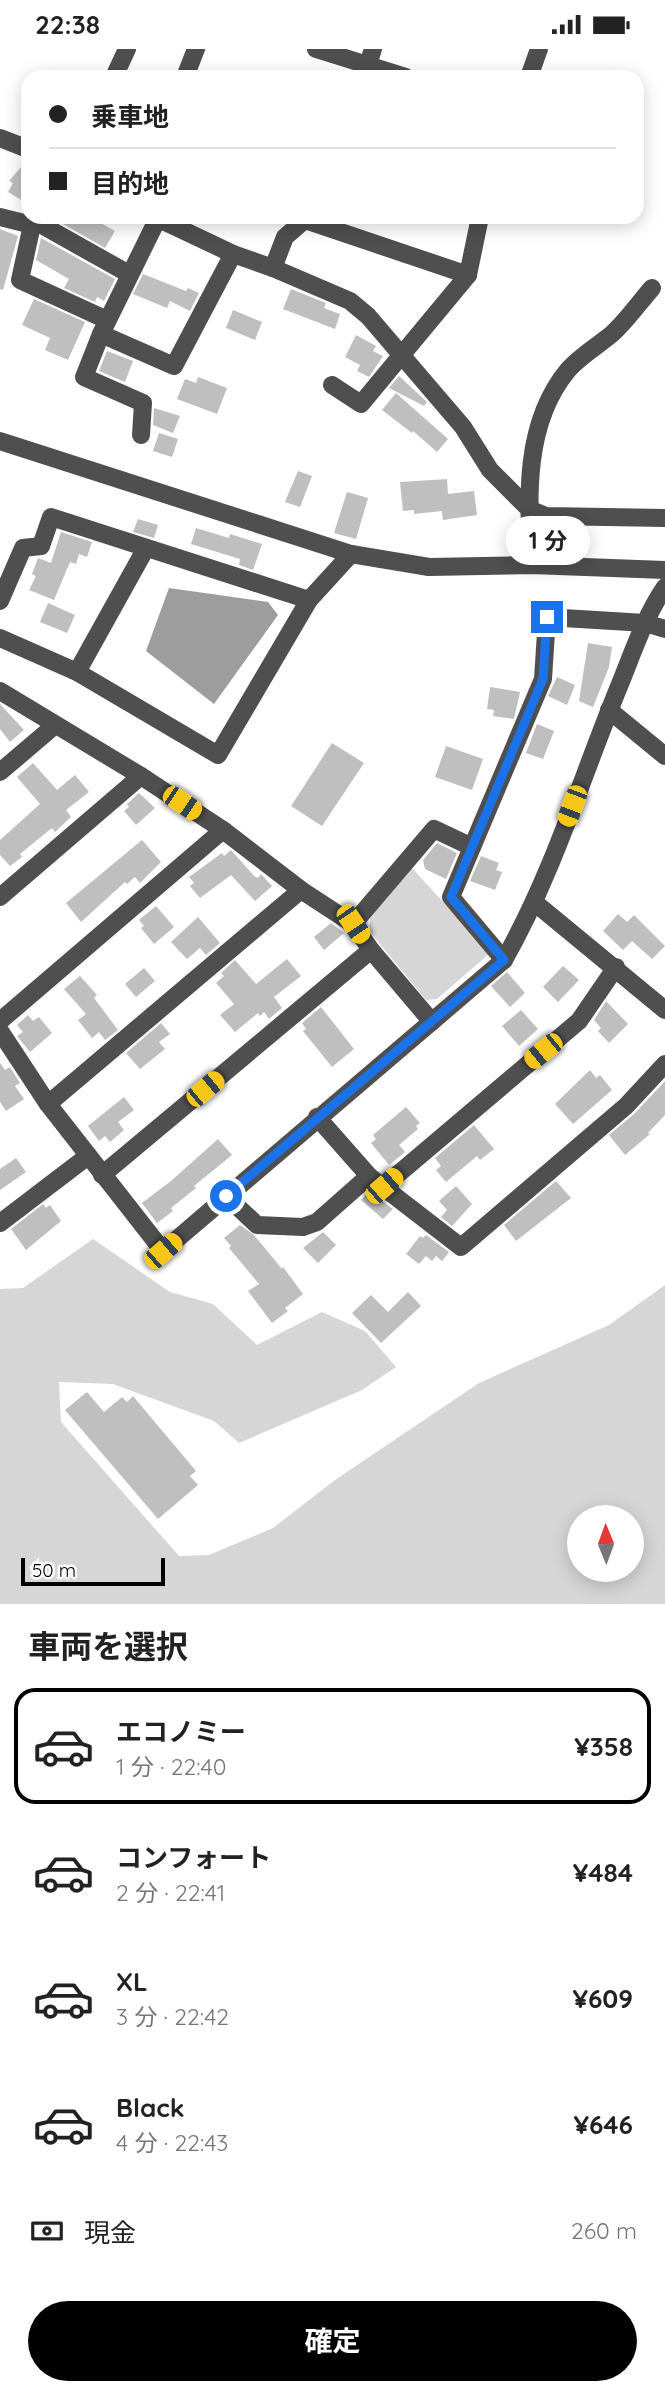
<!DOCTYPE html>
<html lang="ja">
<meta charset="utf-8">
<style>
:root{--surface:#fff;--page:#f6f6f6;--text:#222;--muted:#767676;--line:#e0e0e0;--accent:#000}
body{margin:0;font-family:Quicksand,"Noto Sans JP",sans-serif;background:var(--page);color:var(--text);height:100vh;display:flex;flex-direction:column;font-size:26px;white-space:nowrap}
*{box-sizing:border-box;margin:0}
p{font-size:23px;color:var(--muted)}
.icon{flex:none;width:38px;height:38px;fill:none;stroke:currentColor;stroke-width:2;stroke-linecap:round;stroke-linejoin:round}
.map{position:relative;height:1555px;overflow:hidden}
.sheet{display:flex;flex-direction:column;background:var(--surface);flex:1}
.sheet>*{flex:none}
.top-card{position:absolute;left:21px;top:21px;width:623px;height:154px;border-radius:21px;box-shadow:0 4px 18px #0003;display:grid;align-content:center;height:154px;padding:0 28px;background:var(--surface)}
.needle{width:46px;rotate:359deg}
.fabs{position:absolute;left:567px;top:1456px;display:grid;gap:14px}
.fabs a{display:grid;place-items:center;width:77px;height:77px;border-radius:50%;background:var(--surface);box-shadow:0 4px 18px #0003;font-size:35px}
.scale{position:absolute;left:21px;bottom:18px;width:144px;box-sizing:border-box;padding-left:7px;border:4px solid #000;border-top:0;font-size:19px;line-height:24px;white-space:nowrap;color:#000;-webkit-text-stroke:5px #fff;paint-order:stroke}
.end{position:absolute;width:32px;height:32px;margin:-16px;border:9px solid #1a73e8;background:#fff;box-shadow:0 0 0 4px #fff}
.from{border-radius:50%}
.bubble{position:absolute;height:49px;border-radius:24px;background:var(--surface);box-shadow:0 4px 18px #0003;font-size:23px;font-weight:700;line-height:49px;text-align:center}
.car{position:absolute;width:21px;height:42px;margin:-21px -10px;border-radius:9px;box-shadow:0 0 5px 2px #0007;background:linear-gradient(#f5c518 24%,#345 0 40%,#f5c518 0 76%,#345 0 86%,#f5c518 0)}
.top-card b{display:flex;align-items:center;gap:24px;height:66px;font-size:26px}
.top-card b+b{border-top:2px solid var(--line)}
.top-card i{width:18px;height:18px;background:var(--text)}
ul{padding:0;list-style:none}
li{display:flex;align-items:center;gap:21px;height:116px;margin:0 14px 10px;padding:0 14px;border:4px solid transparent;border-radius:21px}
li div{flex:1}
li b{display:block;font-size:26px}
li em{font-style:normal;font-weight:700}
li.selected{border-color:var(--accent)}
li>.icon{width:63px;height:63px;stroke-width:1.5}
h2{padding:0 28px;font-size:32px;line-height:84px}
.pay{display:flex;align-items:center;gap:18px;height:77px;padding:0 28px;font-size:26px}
.pay p{margin-inline-start:auto}
.action{display:flex;gap:14px;margin-top:auto;padding:14px 28px}
.action a{flex:1;height:80px;border-radius:42px;background:var(--accent);color:#fff;font-size:28px;font-weight:700;line-height:80px;text-align:center}
.status{display:flex;justify-content:space-between;align-items:center;height:49px;padding:0 35px;background:var(--surface);direction:ltr}
.status svg{height:19px;fill:currentColor}
.map>svg:first-child{display:block}
.green{fill:#d6d6d6;fill-rule:evenodd}
.water{fill:#9d9d9d}
.building{fill:#bfbfbf}
.lines{fill:none;stroke-linecap:round;stroke-linejoin:round}
.minor{stroke:#4f4f4f;stroke-width:18}
.route{stroke:#1a73e8;stroke-width:9}
</style>
<div class="status"><b>22:38</b><svg viewBox="0 0 49 12"><path d="M0 12V9h3v3zM5 12V6h3v6zM10 12V3h3v9zM15 12V0h3v12zM26 1h20v11H26zM47 4h2v5h-2z"/></svg></div>
<div class="map">
<svg width="665" height="1555" viewBox="0 0 665 1555">
<rect width="100%" height="100%" fill="#fff"/>
<!-- green -->
<g class="green">
<polygon points="411,818 490,904 437,950 426,951 370,883 370,863"/>
<path d="M93,1190l77,53 43,12 44,41 65,-33 43,19 31,36 -34,23 -123,53 -25,-22 -101,-37 -54,-2 2,40 118,134 30,-1 64,-27 62,-48 144,-97 130,-58 56,-40v319h-665v-315l23,-1zM579,1468h53v53h-53z"/>
</g>
<!-- water -->
<polygon class="water" points="169,539 268,553 278,566 214,655 146,602"/>
<!-- building -->
<g class="building">
<polygon points="27,111 28,111 28,155 8,143 13,134 9,132"/>
<polygon points="51,168 90,168 115,182 105,199"/>
<polygon points="0,180 18,187 3,241 0,240"/>
<polygon points="41,189 115,230 104,252 97,248 95,253 64,239 69,230 36,211"/>
<polygon points="143,225 186,242 188,239 199,244 190,262 170,252 167,259 133,245"/>
<polygon points="291,240 326,254 324,259 340,265 335,280 283,260"/>
<polygon points="34,250 85,273 68,311 45,301 50,289 22,276"/>
<polygon points="233,261 262,273 255,291 226,279"/>
<polygon points="356,286 376,297 373,302 383,307 369,328 357,322 360,316 345,308"/>
<polygon points="107,302 133,312 125,333 99,322"/>
<polygon points="399,327 427,353 424,357 389,339"/>
<polygon points="198,328 227,339 217,365 177,350 185,330 196,334"/>
<polygon points="396,344 448,390 437,403 413,382 412,384 382,361"/>
<polygon points="154,359 180,367 173,384 153,376"/>
<polygon points="159,384 178,390 172,408 153,402"/>
<polygon points="298,422 312,427 300,458 285,453"/>
<polygon points="447,430 448,445 474,442 477,466 443,471 442,462 414,465 414,461 403,462 400,433"/>
<polygon points="347,443 368,449 356,490 334,484"/>
<polygon points="138,470 158,476 154,489 133,483"/>
<polygon points="196,479 229,489 230,485 262,495 253,521 239,516 240,510 191,495"/>
<polygon points="61,483 92,493 87,508 79,505 76,515 70,513 54,551 29,541 36,527 32,525 38,509 51,514"/>
<polygon points="48,554 75,566 67,584 40,573"/>
<polygon points="588,594 612,598 609,618 593,658 579,652"/>
<polygon points="557,628 575,636 567,656 548,647"/>
<polygon points="490,638 520,643 514,670 493,667 494,661 487,660"/>
<polygon points="0,655 24,681 10,693 0,680"/>
<polygon points="537,675 554,682 543,710 526,704"/>
<polygon points="332,694 364,714 322,777 291,757"/>
<polygon points="446,697 483,710 472,741 435,728"/>
<polygon points="33,714 57,741 75,726 89,743 66,761 71,768 55,783 52,779 20,805 22,808 10,817 0,806 0,791 40,755 17,728"/>
<polygon points="139,744 155,759 136,776 124,762 129,758 127,755"/>
<polygon points="142,791 161,813 140,834 135,828 127,835 125,833 81,873 66,854"/>
<polygon points="437,794 457,804 446,830 425,820 423,811"/>
<polygon points="231,801 254,827 258,829 261,825 272,837 255,852 231,826 200,849 190,837 194,834 189,828 222,804 224,807"/>
<polygon points="481,807 499,814 496,821 502,823 495,841 470,832"/>
<polygon points="156,857 174,878 154,895 141,879 144,877 139,871"/>
<polygon points="618,865 627,873 634,866 665,897 652,910 632,892 623,901 603,882"/>
<polygon points="198,868 220,894 206,906 200,899 187,910 171,893"/>
<polygon points="331,874 344,884 324,901 314,888"/>
<polygon points="287,910 301,927 274,948 282,959 269,970 264,963 260,967 258,964 235,983 220,966 234,955 216,934 224,927 221,924 235,911 256,935"/>
<polygon points="563,917 579,931 558,953 543,938"/>
<polygon points="144,919 155,932 136,948 125,935"/>
<polygon points="507,923 525,944 510,958 491,937"/>
<polygon points="80,927 97,946 94,949 118,981 105,991 99,983 92,989 78,971 86,965 64,940"/>
<polygon points="606,952 628,975 609,994 598,982 601,979 594,971"/>
<polygon points="321,958 354,1000 332,1018 303,982 306,980 302,974"/>
<polygon points="521,961 538,980 519,997 502,977"/>
<polygon points="28,966 33,972 39,968 52,984 30,1003 17,987 23,983 17,976"/>
<polygon points="161,974 170,985 159,993 165,1000 140,1020 126,1004"/>
<polygon points="0,1014 5,1021 10,1018 20,1034 15,1037 24,1050 6,1062 0,1053"/>
<polygon points="590,1021 596,1029 600,1026 612,1041 573,1075 555,1055"/>
<polygon points="665,1032 665,1066 648,1084 650,1085 625,1106 609,1086 634,1065"/>
<polygon points="124,1048 134,1061 118,1073 124,1081 110,1093 105,1087 99,1092 88,1077"/>
<polygon points="406,1058 420,1074 416,1077 418,1080 399,1096 405,1103 389,1116 371,1094 376,1090 373,1086"/>
<polygon points="474,1076 494,1100 480,1111 477,1107 446,1133 436,1121 441,1117 435,1109"/>
<polygon points="218,1090 232,1106 194,1137 196,1139 171,1159 173,1162 157,1174 142,1154 171,1132"/>
<polygon points="16,1109 26,1123 0,1141 0,1120"/>
<polygon points="556,1132 571,1149 516,1192 504,1176"/>
<polygon points="456,1137 472,1155 452,1177 441,1168 447,1161 439,1152"/>
<polygon points="369,1142 393,1160 383,1170 361,1151"/>
<polygon points="43,1155 46,1159 50,1156 61,1172 26,1201 11,1180"/>
<polygon points="240,1176 254,1186 282,1220 283,1218 303,1245 285,1259 288,1262 272,1274 248,1242 259,1235 229,1199 231,1197 224,1189"/>
<polygon points="323,1183 336,1196 318,1214 303,1199"/>
<polygon points="426,1186 449,1203 442,1212 436,1207 432,1212 426,1207 419,1215 406,1205 420,1187 423,1189"/>
<polygon points="408,1243 421,1257 381,1294 352,1264 371,1246 388,1263"/>
<polygon points="87,1343 104,1363 122,1348 127,1353 133,1347 196,1422 190,1427 198,1436 158,1470 65,1361"/>
</g>
<g class="lines">
<!-- minor -->
<g class="minor">
<polyline points="316,0 406,28"/>
<polyline points="114,28 127,0"/>
<polyline points="185,28 196,0"/>
<polyline points="364,28 373,0"/>
<polyline points="529,28 539,0"/>
<polyline points="0,89 28,100"/>
<polyline points="0,168 32,176 40,175 129,225"/>
<polyline points="155,168 233,205 273,219 350,252 368,267 463,378 490,421 529,460 546,467 665,469"/>
<polyline points="305,171 468,226"/>
<polyline points="32,176 20,231 107,271"/>
<polyline points="273,219 285,188 308,168"/>
<polyline points="101,285 174,317 233,205"/>
<polyline points="332,336 361,355 468,226 480,168"/>
<polyline points="141,386 143,354 84,328 101,285 158,169"/>
<polyline points="0,392 351,505 429,518 532,516 665,521"/>
<path d="M532,516c-4,-65 -9,-141 36,-195 12,-14 31,-25 45,-37 14,-13 26,-30 39,-45"/>
<polyline points="0,552 23,499 41,497 51,468 309,551"/>
<polyline points="0,589 77,623 218,706 309,551 351,505"/>
<polyline points="77,623 146,499"/>
<polyline points="0,642 141,727 223,781 301,841 353,875 371,901 432,973"/>
<polyline points="609,661 665,707"/>
<polyline points="0,723 54,677"/>
<polyline points="0,848 141,727"/>
<polyline points="534,853 665,961"/>
<polyline points="353,875 434,780 472,798"/>
<polyline points="504,911 451,848 543,630 547,568 645,574 665,580"/>
<polyline points="0,972 223,781"/>
<path d="M0,982l48,73 115,147 341,-291c49,-86 78,-184 116,-276 13,-32 25,-68 45,-97"/>
<polyline points="48,1055 301,841"/>
<polyline points="317,1068 369,1127 461,1198 626,1057 665,1015"/>
<polyline points="102,1126 371,901"/>
<polyline points="384,1137 579,972 616,918"/>
<polyline points="226,1147 257,1176 303,1178 317,1173 369,1127"/>
<polyline points="0,1174 88,1107"/>
</g>
</g>
<g class="lines">
<!-- route -->
<polyline class="route" points="226,1147 504,911 451,848 543,630 547,568"/>
</g>
</svg>
<div class="fabs">
<a><svg class="needle" viewBox="-14 -14 28 28"><path d="M0-13l5 13h-10z" fill="#e53935"/><path d="M0 13l5-13h-10z" fill="#767676"/></svg></a>
</div>
<div class="scale">50 m</div>
<i class="end from" style="left:226px;top:1147px"></i>
<i class="end" style="left:547px;top:568px"></i>
<div class="bubble" style="left:506px;top:467px;width:84px">1 分</div>
<i class="car" style="left:182px;top:754px;rotate:124deg"></i>
<i class="car" style="left:572px;top:757px;rotate:201deg"></i>
<i class="car" style="left:353px;top:875px;rotate:146deg"></i>
<i class="car" style="left:543px;top:1002px;rotate:231deg"></i>
<i class="car" style="left:205px;top:1040px;rotate:50deg"></i>
<i class="car" style="left:384px;top:1137px;rotate:49deg"></i>
<i class="car" style="left:163px;top:1202px;rotate:49deg"></i>
<div class="top-card">
<b><i class="from"></i>乗車地</b>
<b><i></i>目的地</b>
</div>
</div>
<section class="sheet">
<h2>車両を選択</h2>
<ul>
<li class="selected"><svg class="icon" aria-label="car" viewBox="0 0 24 24"><path d="M5 17H2v-5l4-1 3-4h7l3 4 3 1v5h-3M9 17h6M6 11h13"/><circle cx="7" cy="17" r="2"/><circle cx="17" cy="17" r="2"/></svg><div><b>エコノミー</b><p>1 分 · 22:40</p></div><em>¥358</em></li>
<li><svg class="icon" aria-label="car" viewBox="0 0 24 24"><path d="M5 17H2v-5l4-1 3-4h7l3 4 3 1v5h-3M9 17h6M6 11h13"/><circle cx="7" cy="17" r="2"/><circle cx="17" cy="17" r="2"/></svg><div><b>コンフォート</b><p>2 分 · 22:41</p></div><em>¥484</em></li>
<li><svg class="icon" aria-label="car" viewBox="0 0 24 24"><path d="M5 17H2v-5l4-1 3-4h7l3 4 3 1v5h-3M9 17h6M6 11h13"/><circle cx="7" cy="17" r="2"/><circle cx="17" cy="17" r="2"/></svg><div><b>XL</b><p>3 分 · 22:42</p></div><em>¥609</em></li>
<li><svg class="icon" aria-label="car" viewBox="0 0 24 24"><path d="M5 17H2v-5l4-1 3-4h7l3 4 3 1v5h-3M9 17h6M6 11h13"/><circle cx="7" cy="17" r="2"/><circle cx="17" cy="17" r="2"/></svg><div><b>Black</b><p>4 分 · 22:43</p></div><em>¥646</em></li>
</ul>
<div class="pay"><svg class="icon" aria-label="cash" viewBox="0 0 24 24"><path d="M3 7h18v10H3z"/><circle cx="12" cy="12" r="2"/></svg>現金<p>260 m</p></div>
<div class="action"><a>確定</a></div>
</section>
